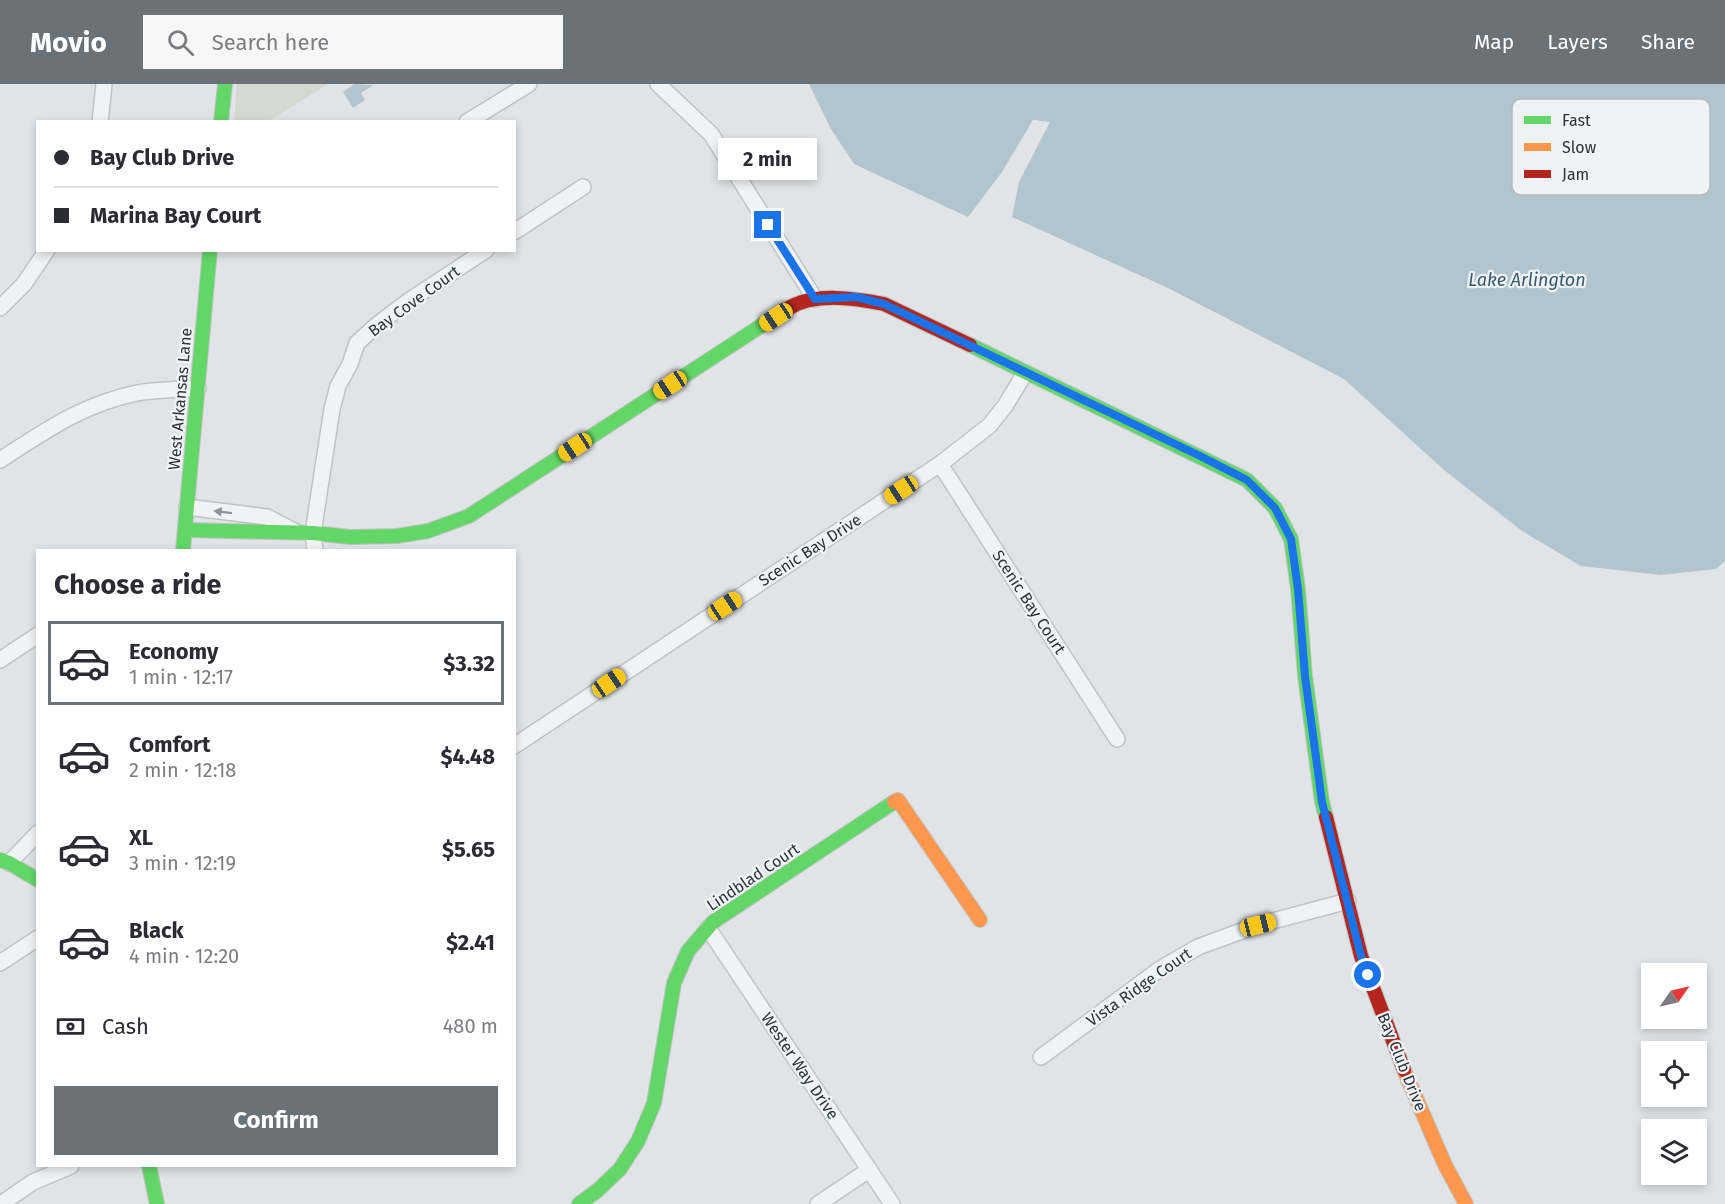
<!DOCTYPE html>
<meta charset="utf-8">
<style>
:root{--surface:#fff;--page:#f7f7f7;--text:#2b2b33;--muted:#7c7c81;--line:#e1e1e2;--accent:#6a7278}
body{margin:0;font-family:"Fira Sans",sans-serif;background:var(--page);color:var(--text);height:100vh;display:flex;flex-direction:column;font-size:22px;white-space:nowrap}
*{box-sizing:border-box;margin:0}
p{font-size:20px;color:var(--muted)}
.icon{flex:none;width:33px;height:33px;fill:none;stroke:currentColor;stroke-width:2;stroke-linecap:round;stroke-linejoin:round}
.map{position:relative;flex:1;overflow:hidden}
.details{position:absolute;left:36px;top:465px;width:480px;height:618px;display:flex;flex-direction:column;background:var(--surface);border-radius:0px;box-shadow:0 3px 9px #0003}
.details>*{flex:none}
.guide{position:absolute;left:36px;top:36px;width:480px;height:132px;border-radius:0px;box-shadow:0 3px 9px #0003;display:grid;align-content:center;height:132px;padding:0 18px;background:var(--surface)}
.needle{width:39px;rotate:56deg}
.controls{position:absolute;left:1641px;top:879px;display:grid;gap:12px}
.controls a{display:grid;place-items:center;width:66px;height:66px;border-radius:0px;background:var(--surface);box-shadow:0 3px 9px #0003;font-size:30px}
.end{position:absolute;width:27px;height:27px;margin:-14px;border:8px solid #1a73e8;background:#fff;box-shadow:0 0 0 3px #fff}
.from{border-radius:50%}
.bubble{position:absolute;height:42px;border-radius:0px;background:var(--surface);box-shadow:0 3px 9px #0003;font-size:20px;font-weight:700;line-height:42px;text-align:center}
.car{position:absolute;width:18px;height:36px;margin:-18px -9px;border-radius:8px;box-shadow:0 0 4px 2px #0007;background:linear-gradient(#f5c518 24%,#345 0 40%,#f5c518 0 76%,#345 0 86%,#f5c518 0)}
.guide b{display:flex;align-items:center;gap:21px;height:57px;font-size:22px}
.guide b+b{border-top:2px solid var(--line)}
.guide i{width:15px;height:15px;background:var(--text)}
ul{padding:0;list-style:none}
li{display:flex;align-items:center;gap:18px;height:84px;margin:0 12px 9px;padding:0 6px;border:3px solid transparent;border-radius:0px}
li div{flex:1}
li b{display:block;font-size:22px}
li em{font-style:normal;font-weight:700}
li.on{border-color:var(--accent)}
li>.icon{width:54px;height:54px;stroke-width:1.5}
h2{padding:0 18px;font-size:27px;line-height:72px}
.pay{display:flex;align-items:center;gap:15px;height:66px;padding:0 18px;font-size:22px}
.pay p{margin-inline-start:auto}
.primary-button{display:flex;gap:12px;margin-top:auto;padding:12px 18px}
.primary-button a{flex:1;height:69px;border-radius:0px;background:var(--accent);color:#fff;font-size:24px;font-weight:700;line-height:69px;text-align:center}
header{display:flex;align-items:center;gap:36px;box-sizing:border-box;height:84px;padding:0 30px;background:var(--accent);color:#fff}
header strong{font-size:28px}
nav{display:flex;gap:33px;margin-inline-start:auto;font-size:21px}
.search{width:420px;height:54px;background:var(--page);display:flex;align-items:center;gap:15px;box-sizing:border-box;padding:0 21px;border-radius:0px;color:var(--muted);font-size:22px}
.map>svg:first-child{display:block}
.green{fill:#d3dad2}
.water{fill:#b2c4ce}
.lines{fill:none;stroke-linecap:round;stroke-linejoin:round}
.street-casing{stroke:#c0c2c4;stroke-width:18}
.fast-casing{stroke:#c0c2c4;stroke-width:16}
.slow-casing{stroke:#c0c2c4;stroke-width:16}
.jam-casing{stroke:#c0c2c4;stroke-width:16}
.street{stroke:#f0f2f3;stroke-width:15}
.fast{stroke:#63d668;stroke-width:14}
.slow{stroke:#ff974d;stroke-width:14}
.jam{stroke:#b3261e;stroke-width:14}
.oneway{fill:#8d9398}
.route{stroke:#1a73e8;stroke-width:8}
.labels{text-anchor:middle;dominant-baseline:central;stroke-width:4.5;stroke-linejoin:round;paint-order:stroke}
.street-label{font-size:16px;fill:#2a343d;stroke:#eff3f5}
.water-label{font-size:18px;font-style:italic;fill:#38596d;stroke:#eff3f5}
.key{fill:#eff3f5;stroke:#b4babe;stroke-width:1.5}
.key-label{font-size:16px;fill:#2a343d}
</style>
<header>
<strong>Movio</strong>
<div class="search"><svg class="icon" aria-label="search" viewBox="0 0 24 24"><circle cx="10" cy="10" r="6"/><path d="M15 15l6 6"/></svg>Search here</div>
<nav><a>Map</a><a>Layers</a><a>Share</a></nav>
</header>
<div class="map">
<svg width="1725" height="1120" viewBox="0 0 1725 1120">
<rect width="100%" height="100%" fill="#e1e4e6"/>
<!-- green -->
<polygon class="green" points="237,0 328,0 269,37 234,37"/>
<!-- water -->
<g class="water">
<polygon points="354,0 373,1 361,9 365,16 353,24 343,8"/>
<polygon points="809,0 1725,0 1725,477 1716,485 1661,491 1581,482 1522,447 1444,386 1344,295 1170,205 1012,133 1019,98 1050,38 1033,36 1002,88 968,133 854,80 831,45"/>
</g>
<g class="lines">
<!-- street casing -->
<g class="street-casing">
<g id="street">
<polyline points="658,0 711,50 815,215"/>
<polyline points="100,38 104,0"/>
<polyline points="467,38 529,0"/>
<polyline points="514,148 583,103"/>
<polyline points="0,224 24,200 47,166"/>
<path d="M0,376c45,-29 83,-56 137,-67 20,-4 41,-3 61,-5"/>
<polyline points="940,380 1117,655"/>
<polyline points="187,423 267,433 294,447"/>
<polyline points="315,466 313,449 332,325 338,302 350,280 357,259 378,240 410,216 486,166"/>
<polyline points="0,576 38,551"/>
<polyline points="514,662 940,380 989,342 1005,322 1025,289"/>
<polyline points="9,779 38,749"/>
<polyline points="708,844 892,1120"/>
<polyline points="0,879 38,854"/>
<polyline points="1041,973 1160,885 1198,863 1258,841 1348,817"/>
<polyline points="1,1120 33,1098 71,1082"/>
<polyline points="818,1120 869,1086"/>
</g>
</g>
<!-- fast casing -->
<g class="fast-casing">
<g id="fast">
<polyline points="221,38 225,0"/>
<polyline points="970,261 1247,396 1275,424 1291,455 1298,505 1305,592 1322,718 1326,733"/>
<polyline points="185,446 313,449 350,453 397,452 428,447 469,432 787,225"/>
<polyline points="183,466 210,166"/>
<polyline points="0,776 9,779 38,796"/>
<polyline points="149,1082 157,1120"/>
<polyline points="579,1120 598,1106 620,1085 638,1057 654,1019 674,899 688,867 713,838 894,718"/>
</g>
</g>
<!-- slow casing -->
<g class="slow-casing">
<g id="slow">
<polyline points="894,718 898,716 980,836"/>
<polyline points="1404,986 1445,1081 1466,1120"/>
</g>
</g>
<!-- jam casing -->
<g class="jam-casing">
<g id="jam">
<path d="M787,225c27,-17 67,-11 97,-5l86,41"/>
<polyline points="1326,733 1361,872 1404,986"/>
</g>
</g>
<!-- street -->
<use href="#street" class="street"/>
<!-- fast -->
<use href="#fast" class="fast"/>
<!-- slow -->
<use href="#slow" class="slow"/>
<!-- jam -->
<use href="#jam" class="jam"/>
</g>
<!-- one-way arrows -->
<defs><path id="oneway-solid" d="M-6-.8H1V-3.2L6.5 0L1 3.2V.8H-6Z" transform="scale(1.5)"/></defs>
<use class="oneway" href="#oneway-solid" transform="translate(223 428) rotate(-173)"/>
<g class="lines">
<!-- route -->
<polyline class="route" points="768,141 815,215 856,213 884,220 1200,372 1247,396 1275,424 1291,455 1298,505 1305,592 1322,718 1361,872 1368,891"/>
</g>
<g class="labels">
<!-- street labels -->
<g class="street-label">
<text transform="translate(414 217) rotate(-36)">Bay Cove Court</text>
<text transform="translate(180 315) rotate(-85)">West Arkansas Lane</text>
<text transform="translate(810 466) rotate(-33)">Scenic Bay Drive</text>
<text transform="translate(1029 518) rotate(57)">Scenic Bay Court</text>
<text transform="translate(753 793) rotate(-34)">Lindblad Court</text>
<text transform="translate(1139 903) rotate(-35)">Vista Ridge Court</text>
<text transform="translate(1402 978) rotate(68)">Bay Club Drive</text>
<text transform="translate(800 982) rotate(56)">Wester Way Drive</text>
</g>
<!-- water labels -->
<g class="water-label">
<text x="1527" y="196">Lake Arlington</text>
</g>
</g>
<!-- legend -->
<rect x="1512" y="15" width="198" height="96" rx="9" class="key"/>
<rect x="1524" y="32" width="27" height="8" fill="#63d668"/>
<rect x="1524" y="59" width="27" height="8" fill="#ff974d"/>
<rect x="1524" y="86" width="27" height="8" fill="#b3261e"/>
<g class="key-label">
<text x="1562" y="42">Fast</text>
<text x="1562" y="69">Slow</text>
<text x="1562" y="96">Jam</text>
</g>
</svg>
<div class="controls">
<a><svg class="needle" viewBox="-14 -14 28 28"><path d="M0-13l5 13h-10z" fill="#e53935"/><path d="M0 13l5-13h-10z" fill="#7c7c81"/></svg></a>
<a><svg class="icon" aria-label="locate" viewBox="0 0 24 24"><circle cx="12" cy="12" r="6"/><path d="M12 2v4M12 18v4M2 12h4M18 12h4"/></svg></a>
<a><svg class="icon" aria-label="layers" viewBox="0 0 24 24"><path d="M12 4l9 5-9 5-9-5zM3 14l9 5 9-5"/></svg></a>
</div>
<i class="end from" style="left:1368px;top:891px"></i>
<i class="end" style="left:768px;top:141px"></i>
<div class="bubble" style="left:718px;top:54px;width:99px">2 min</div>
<i class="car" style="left:776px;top:233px;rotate:237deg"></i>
<i class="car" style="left:670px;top:301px;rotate:237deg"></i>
<i class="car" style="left:575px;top:363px;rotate:237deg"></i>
<i class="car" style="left:901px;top:406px;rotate:237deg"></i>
<i class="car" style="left:725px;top:522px;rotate:57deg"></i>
<i class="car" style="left:609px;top:599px;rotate:56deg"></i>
<i class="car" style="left:1258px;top:841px;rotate:76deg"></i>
<div class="guide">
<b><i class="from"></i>Bay Club Drive</b>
<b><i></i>Marina Bay Court</b>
</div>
<section class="details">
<h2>Choose a ride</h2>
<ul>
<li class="on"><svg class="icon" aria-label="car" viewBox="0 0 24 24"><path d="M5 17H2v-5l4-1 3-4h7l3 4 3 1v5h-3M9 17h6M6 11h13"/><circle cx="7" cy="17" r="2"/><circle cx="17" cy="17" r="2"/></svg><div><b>Economy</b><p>1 min · 12:17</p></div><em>$3.32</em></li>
<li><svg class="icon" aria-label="car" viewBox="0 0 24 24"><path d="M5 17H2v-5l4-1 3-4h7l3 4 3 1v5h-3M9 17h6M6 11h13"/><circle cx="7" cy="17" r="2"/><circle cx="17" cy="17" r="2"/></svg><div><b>Comfort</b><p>2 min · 12:18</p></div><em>$4.48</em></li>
<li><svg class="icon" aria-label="car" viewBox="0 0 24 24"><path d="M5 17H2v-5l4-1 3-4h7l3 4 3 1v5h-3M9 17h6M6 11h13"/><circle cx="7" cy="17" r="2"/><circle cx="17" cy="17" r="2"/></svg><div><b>XL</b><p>3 min · 12:19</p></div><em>$5.65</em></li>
<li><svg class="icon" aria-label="car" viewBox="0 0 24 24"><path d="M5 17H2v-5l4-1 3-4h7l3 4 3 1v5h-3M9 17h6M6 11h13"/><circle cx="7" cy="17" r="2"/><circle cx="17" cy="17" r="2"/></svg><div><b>Black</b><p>4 min · 12:20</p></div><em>$2.41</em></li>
</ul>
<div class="pay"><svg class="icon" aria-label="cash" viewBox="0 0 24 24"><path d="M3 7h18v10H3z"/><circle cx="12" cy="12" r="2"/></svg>Cash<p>480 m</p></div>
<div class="primary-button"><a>Confirm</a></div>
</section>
</div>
